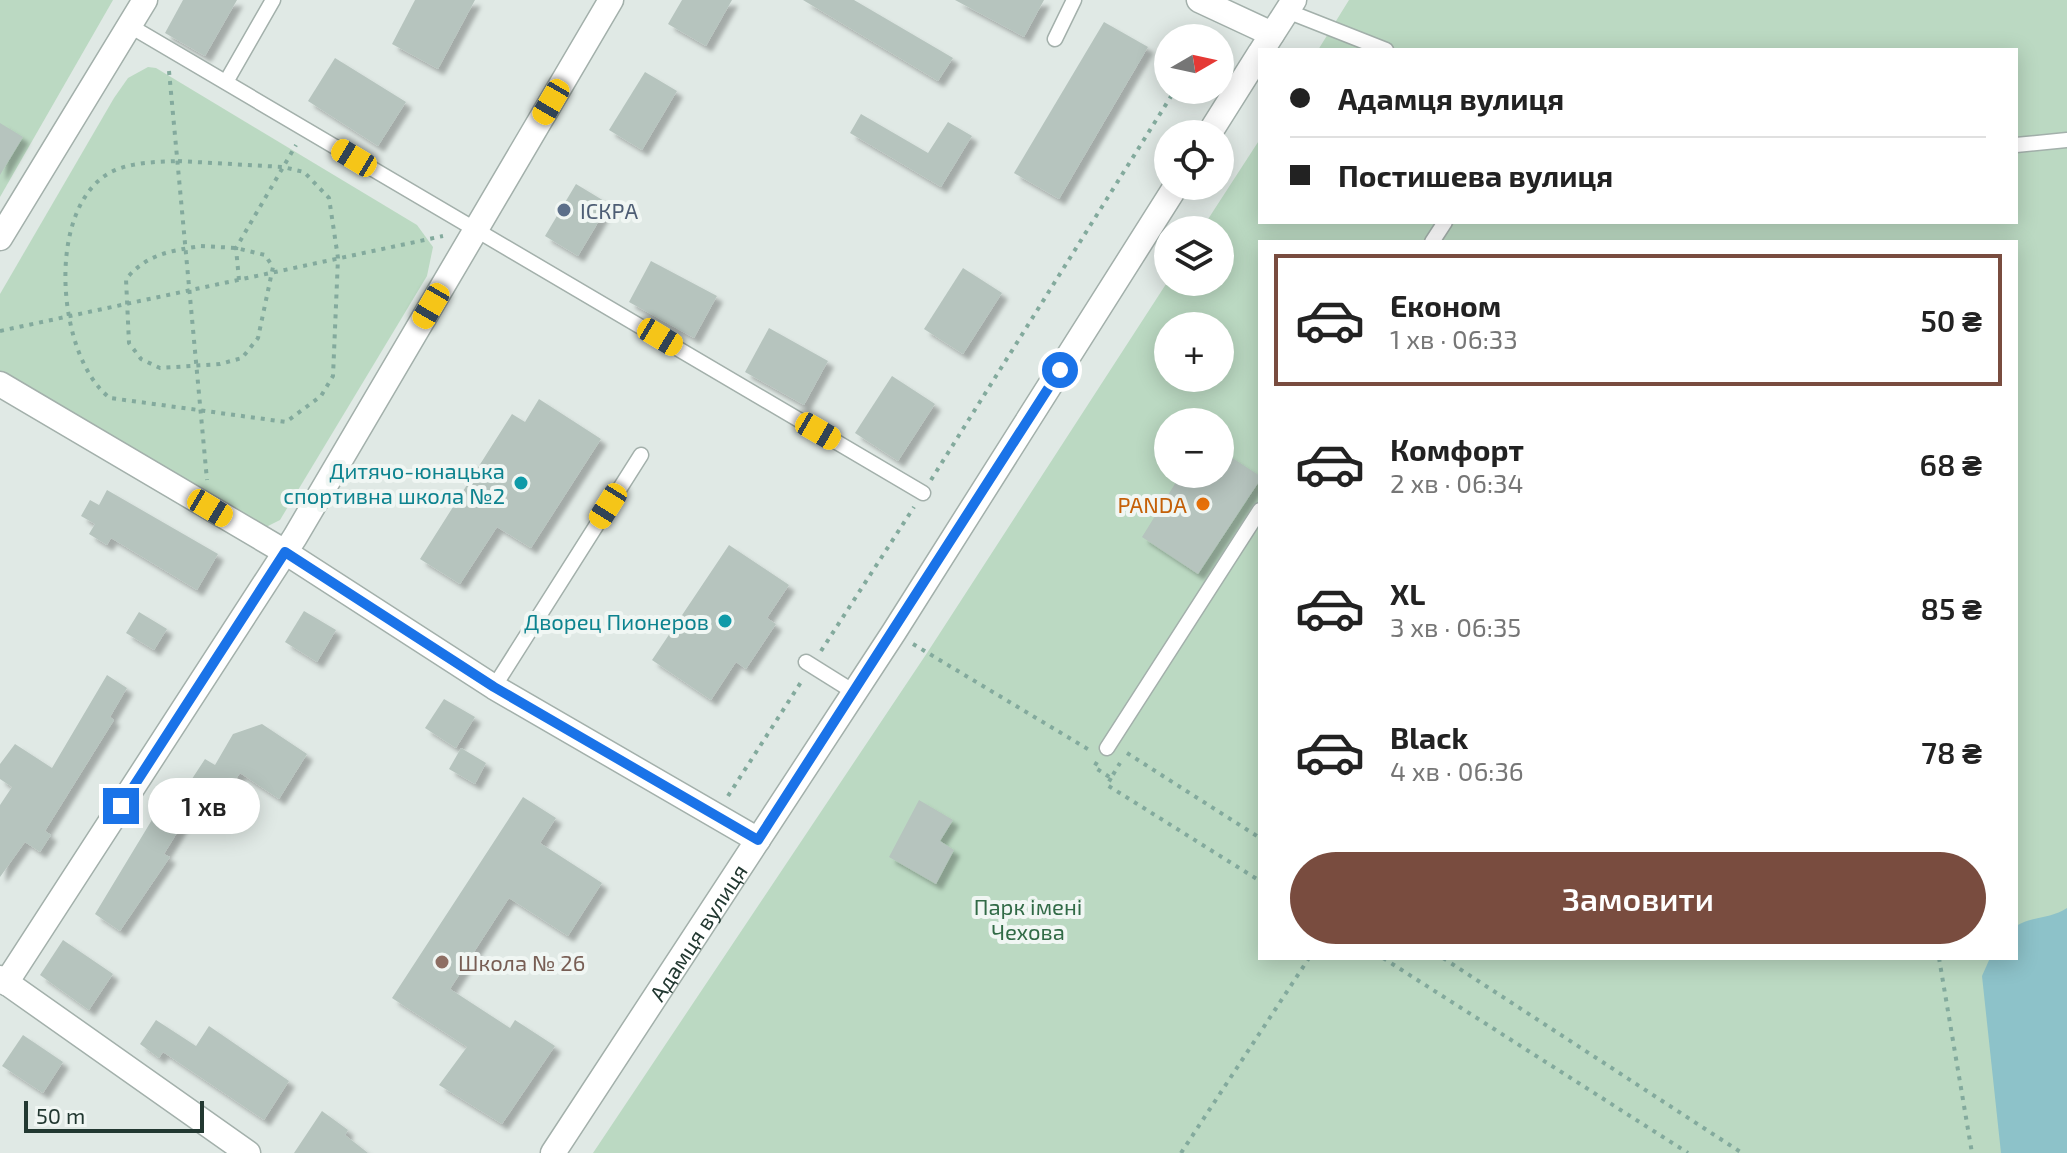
<!DOCTYPE html>
<html lang="uk">
<meta charset="utf-8">
<style>
:root{--surface:#fff;--page:#f2f2f2;--text:#222;--muted:#767676;--line:#e0e0e0;--accent:#794c3f}
body{margin:0;font-family:"Exo 2",sans-serif;background:var(--page);color:var(--text);height:100vh;display:flex;flex-direction:column;font-size:30px;white-space:nowrap}
*{box-sizing:border-box;margin:0}
p{font-size:26px;color:var(--muted)}
.icon{flex:none;width:44px;height:44px;fill:none;stroke:currentColor;stroke-width:2;stroke-linecap:round;stroke-linejoin:round}
.map{position:relative;flex:1;overflow:hidden}
.sheet{position:absolute;left:1258px;top:240px;width:760px;height:720px;display:flex;flex-direction:column;background:var(--surface);border-radius:0px;box-shadow:0 4px 20px #0003}
.sheet>*{flex:none}
.banner{position:absolute;left:1258px;top:48px;width:760px;height:176px;border-radius:0px;box-shadow:0 4px 20px #0003;display:grid;align-content:center;height:176px;padding:0 32px;background:var(--surface)}
.needle{width:52px;rotate:81deg}
.buttons{position:absolute;left:1154px;top:24px;display:grid;gap:16px}
.buttons a{display:grid;place-items:center;width:80px;height:80px;border-radius:50%;background:var(--surface);box-shadow:0 4px 20px #0003;font-size:40px}
.scale{position:absolute;left:24px;bottom:20px;width:180px;box-sizing:border-box;padding-left:8px;border:4px solid #223831;border-top:0;font-size:22px;line-height:28px;white-space:nowrap;color:#223831;-webkit-text-stroke:6px #f0f6f3;paint-order:stroke}
.end{position:absolute;width:36px;height:36px;margin:-18px;border:10px solid #1a73e8;background:#fff;box-shadow:0 0 0 4px #fff}
.from{border-radius:50%}
.bubble{position:absolute;height:56px;border-radius:28px;background:var(--surface);box-shadow:0 4px 20px #0003;font-size:26px;font-weight:600;line-height:56px;text-align:center}
.car{position:absolute;width:24px;height:48px;margin:-24px -12px;border-radius:10px;box-shadow:0 0 6px 2px #0007;background:linear-gradient(#f5c518 24%,#345 0 40%,#f5c518 0 76%,#345 0 86%,#f5c518 0)}
.banner b{display:flex;align-items:center;gap:28px;height:76px;font-size:30px}
.banner b+b{border-top:2px solid var(--line)}
.banner i{width:20px;height:20px;background:var(--text)}
ul{padding:14px 0 0;list-style:none}
li{display:flex;align-items:center;gap:24px;height:132px;margin:0 16px 12px;padding:0 16px;border:4px solid transparent;border-radius:0px}
li div{flex:1}
li b{display:block;font-size:30px}
li em{font-style:normal;font-weight:600}
li.selected{border-color:var(--accent)}
li>.icon{width:72px;height:72px;stroke-width:1.5}
.button{display:flex;gap:16px;margin-top:auto;padding:16px 32px}
.button a{flex:1;height:92px;border-radius:48px;background:var(--accent);color:#fff;font-size:32px;font-weight:600;line-height:92px;text-align:center}
.map>svg:first-child{display:block}
.green{fill:#bbd9c2;fill-rule:evenodd}
.water{fill:#8dc2c9}
.building{fill:#b6c4be;filter:url(#shadow)}
.lines{fill:none;stroke-linecap:round;stroke-linejoin:round}
.service-casing{stroke:#a3b0ab;stroke-width:17}
.minor-casing{stroke:#a3b0ab;stroke-width:27}
.tertiary-casing{stroke:#a3b0ab;stroke-width:27}
.path{stroke:#83aa9d;stroke-width:4;stroke-dasharray:4 6;stroke-linecap:butt}
.service{stroke:#fff;stroke-width:14}
.minor{stroke:#fff;stroke-width:24}
.tertiary{stroke:#fff;stroke-width:24}
.route{stroke:#1a73e8;stroke-width:10}
.service-dot{fill:#5c6f8a;stroke:#f0f6f3;stroke-width:3}
.culture-dot{fill:#0f9aa8;stroke:#f0f6f3;stroke-width:3}
.food-dot{fill:#e8710a;stroke:#f0f6f3;stroke-width:3}
.education-dot{fill:#8d6e63;stroke:#f0f6f3;stroke-width:3}
.labels{text-anchor:middle;dominant-baseline:central;stroke-width:8;stroke-linejoin:round;paint-order:stroke}
.service-label{font-size:22px;fill:#4e5e75;stroke:#f0f6f3;text-anchor:start}
.culture-label{font-size:22px;fill:#0d838f;stroke:#f0f6f3;text-anchor:end}
.food-label{font-size:22px;fill:#c56008;stroke:#f0f6f3;text-anchor:end}
.park-label{font-size:22px;fill:#316a46;stroke:#f0f6f3}
.street-label{font-size:22px;fill:#223831;stroke:#f0f6f3}
.education-label{font-size:22px;fill:#785e54;stroke:#f0f6f3;text-anchor:start}
</style>
<div class="map">
<svg width="2067" height="1153" viewBox="0 0 2067 1153">
<defs>
<filter id="shadow"><feDropShadow dx="6" dy="6" stdDeviation="2" flood-color="#0004"/></filter>
</defs>
<rect width="100%" height="100%" fill="#e0e9e5"/>
<!-- green -->
<g class="green">
<polygon points="0,0 113,0 0,197"/>
<path d="M1349,0h718v1153h-1474l334,-500 241,-372 52,1v-52h-19l59,-91v83h756v-172h-698zM1260,242h756v716h-756zM1168,326h52v52h-52zM1168,422h52v52h-52z"/>
<polygon points="148,67 156,68 417,225 433,247 427,276 280,520 266,527 0,376 0,294 114,98 128,78"/>
</g>
<!-- water -->
<path class="water" d="M2067,908v245h-66l-19,-177 8,-18h26v-32c15,-10 35,-7 51,-18z"/>
<!-- building -->
<g class="building">
<polygon points="183,0 237,0 205,56 165,33"/>
<polygon points="415,0 475,0 438,69 392,44"/>
<polygon points="682,0 732,0 706,46 668,24"/>
<polygon points="803,0 854,0 953,58 938,81"/>
<polygon points="955,0 1044,0 1024,37"/>
<polygon points="1104,22 1148,47 1059,199 1014,173"/>
<polygon points="335,58 406,102 378,146 308,101"/>
<polygon points="645,72 677,91 642,150 609,130"/>
<polygon points="861,114 928,153 948,122 972,136 941,187 850,133"/>
<polygon points="0,123 23,137 0,175"/>
<polygon points="576,184 609,204 578,256 545,236"/>
<polygon points="651,261 717,296 694,338 629,302"/>
<polygon points="963,268 1002,293 963,354 924,329"/>
<polygon points="769,328 828,361 804,405 745,372"/>
<polygon points="892,376 935,404 898,461 855,433"/>
<polygon points="539,399 601,439 531,548 497,527 460,584 420,559 512,414 525,422"/>
<polygon points="1220,450 1260,476 1260,480 1198,574 1142,537 1181,474 1220,474"/>
<polygon points="107,490 218,554 197,590 111,538 107,545 89,534 95,524 81,516 90,500 99,505"/>
<polygon points="729,545 789,585 767,618 776,624 746,669 736,662 711,700 652,660"/>
<polygon points="304,611 336,630 317,662 285,642"/>
<polygon points="139,612 167,629 154,650 126,633"/>
<polygon points="107,675 127,688 110,717 114,720 45,831 51,835 40,852 25,842 0,877 0,805 12,787 0,779 0,764 15,744 52,768"/>
<polygon points="444,699 475,717 456,748 425,728"/>
<polygon points="262,724 307,754 279,799 240,773 218,805 188,785 205,759 215,765 233,734"/>
<polygon points="461,748 486,763 475,784 449,769"/>
<polygon points="167,795 191,810 164,854 170,857 120,931 95,914"/>
<polygon points="523,797 556,818 540,843 602,883 568,936 509,898 450,989 510,1028 515,1020 555,1046 502,1124 439,1085 467,1047 392,998"/>
<polygon points="919,800 953,820 940,841 954,850 936,884 889,857"/>
<polygon points="63,940 113,974 89,1010 40,975"/>
<polygon points="156,1020 196,1046 209,1026 289,1081 264,1120 163,1052 159,1058 140,1044"/>
<polygon points="23,1035 63,1062 43,1093 2,1066"/>
<polygon points="322,1111 348,1130 345,1135 368,1153 294,1153"/>
</g>
<g class="lines">
<!-- service casing -->
<g class="service-casing">
<g id="service">
<polyline points="1287,11 1386,50"/>
<polyline points="130,26 923,493"/>
<polyline points="1055,39 1074,0"/>
<polyline points="226,82 273,0"/>
<polyline points="2016,145 2067,140"/>
<polyline points="1432,242 1445,222"/>
<polyline points="806,662 854,692"/>
<polyline points="494,687 641,455"/>
<polyline points="1107,748 1260,510"/>
</g>
</g>
<!-- minor casing -->
<g class="minor-casing">
<g id="minor">
<polyline points="1199,0 1272,34"/>
<polyline points="0,238 145,0"/>
<polyline points="0,384 285,552 494,687 758,840"/>
<polyline points="0,978 248,1153"/>
<polyline points="6,983 295,537 611,0"/>
</g>
</g>
<!-- tertiary casing -->
<g class="tertiary-casing">
<g id="tertiary">
<polyline points="1262,50 1294,0"/>
<polyline points="1209,134 1260,53"/>
<path id="s1" d="M553,1153l341,-521 282,-446"/>
</g>
</g>
<!-- path -->
<g class="path">
<polyline points="169,71 207,480"/>
<path d="M178,161l105,6 21,5 25,26 9,60 -5,118 -12,20 -35,26 -176,-24c-53,-40 -66,-190 1,-226 20,-10 45,-10 67,-11z"/>
<path d="M201,246l35,2 29,7 8,12 -15,71 -16,20 -22,6 -60,4 -19,-9 -12,-16 -3,-64c21,-25 44,-28 75,-33z"/>
<polyline points="239,280 236,248 296,145"/>
<polyline points="0,331 443,236"/>
<polyline points="931,480 1175,90"/>
<polyline points="913,644 1091,751"/>
<polyline points="821,651 914,507"/>
<polyline points="1127,753 1260,838"/>
<polyline points="1097,762 1094,767 1111,778 1120,763"/>
<polyline points="1111,778 1107,785 1260,881"/>
<polyline points="728,796 803,679"/>
<polyline points="1383,958 1688,1153"/>
<polyline points="1443,958 1742,1153"/>
<polyline points="1939,958 1972,1153"/>
<polyline points="1181,1153 1309,958"/>
</g>
<!-- service -->
<use href="#service" class="service"/>
<!-- minor -->
<use href="#minor" class="minor"/>
<!-- tertiary -->
<use href="#tertiary" class="tertiary"/>
</g>
<g class="lines">
<!-- route -->
<polyline class="route" points="121,806 285,552 494,687 758,840 1060,370"/>
</g>
<!-- markers -->
<circle class="service-dot" cx="564" cy="210" r="8"/>
<g class="culture-dot">
<circle cx="521" cy="483" r="8"/>
<circle cx="725" cy="621" r="8"/>
</g>
<circle class="food-dot" cx="1203" cy="504" r="8"/>
<circle class="education-dot" cx="442" cy="962" r="8"/>
<g class="labels">
<!-- service labels -->
<g class="service-label">
<text x="580" y="210">ІСКРА</text>
</g>
<!-- culture labels -->
<g class="culture-label">
<text x="505" y="470">Дитячо-юнацька<tspan x="505" dy="25">спортивна школа №2</tspan></text>
<text x="709" y="621">Дворец Пионеров</text>
</g>
<!-- food labels -->
<g class="food-label">
<text x="1187" y="504">PANDA</text>
</g>
<!-- park labels -->
<g class="park-label">
<text x="1028" y="906">Парк імені<tspan x="1028" dy="25">Чехова</tspan></text>
</g>
<!-- street labels -->
<g class="street-label">
<text stroke="none"><textPath href="#s1" startOffset="264">Адамця вулиця</textPath></text>
</g>
<!-- education labels -->
<g class="education-label">
<text x="458" y="962">Школа № 26</text>
</g>
</g>
</svg>
<div class="buttons">
<a><svg class="needle" viewBox="-14 -14 28 28"><path d="M0-13l5 13h-10z" fill="#e53935"/><path d="M0 13l5-13h-10z" fill="#767676"/></svg></a>
<a><svg class="icon" aria-label="locate" viewBox="0 0 24 24"><circle cx="12" cy="12" r="6"/><path d="M12 2v4M12 18v4M2 12h4M18 12h4"/></svg></a>
<a><svg class="icon" aria-label="layers" viewBox="0 0 24 24"><path d="M12 4l9 5-9 5-9-5zM3 14l9 5 9-5"/></svg></a>
<a>+</a>
<a>−</a>
</div>
<div class="scale">50 m</div>
<i class="end from" style="left:1060px;top:370px"></i>
<i class="end" style="left:121px;top:806px"></i>
<div class="bubble" style="left:148px;top:778px;width:112px">1 хв</div>
<i class="car" style="left:551px;top:102px;rotate:210deg"></i>
<i class="car" style="left:354px;top:158px;rotate:301deg"></i>
<i class="car" style="left:431px;top:306px;rotate:210deg"></i>
<i class="car" style="left:660px;top:337px;rotate:121deg"></i>
<i class="car" style="left:818px;top:431px;rotate:120deg"></i>
<i class="car" style="left:608px;top:506px;rotate:212deg"></i>
<i class="car" style="left:210px;top:508px;rotate:121deg"></i>
<div class="banner">
<b><i class="from"></i>Адамця вулиця</b>
<b><i></i>Постишева вулиця</b>
</div>
<section class="sheet">
<ul>
<li class="selected"><svg class="icon" aria-label="car" viewBox="0 0 24 24"><path d="M5 17H2v-5l4-1 3-4h7l3 4 3 1v5h-3M9 17h6M6 11h13"/><circle cx="7" cy="17" r="2"/><circle cx="17" cy="17" r="2"/></svg><div><b>Економ</b><p>1 хв · 06:33</p></div><em>50 ₴</em></li>
<li><svg class="icon" aria-label="car" viewBox="0 0 24 24"><path d="M5 17H2v-5l4-1 3-4h7l3 4 3 1v5h-3M9 17h6M6 11h13"/><circle cx="7" cy="17" r="2"/><circle cx="17" cy="17" r="2"/></svg><div><b>Комфорт</b><p>2 хв · 06:34</p></div><em>68 ₴</em></li>
<li><svg class="icon" aria-label="car" viewBox="0 0 24 24"><path d="M5 17H2v-5l4-1 3-4h7l3 4 3 1v5h-3M9 17h6M6 11h13"/><circle cx="7" cy="17" r="2"/><circle cx="17" cy="17" r="2"/></svg><div><b>XL</b><p>3 хв · 06:35</p></div><em>85 ₴</em></li>
<li><svg class="icon" aria-label="car" viewBox="0 0 24 24"><path d="M5 17H2v-5l4-1 3-4h7l3 4 3 1v5h-3M9 17h6M6 11h13"/><circle cx="7" cy="17" r="2"/><circle cx="17" cy="17" r="2"/></svg><div><b>Black</b><p>4 хв · 06:36</p></div><em>78 ₴</em></li>
</ul>
<div class="button"><a>Замовити</a></div>
</section>
</div>
